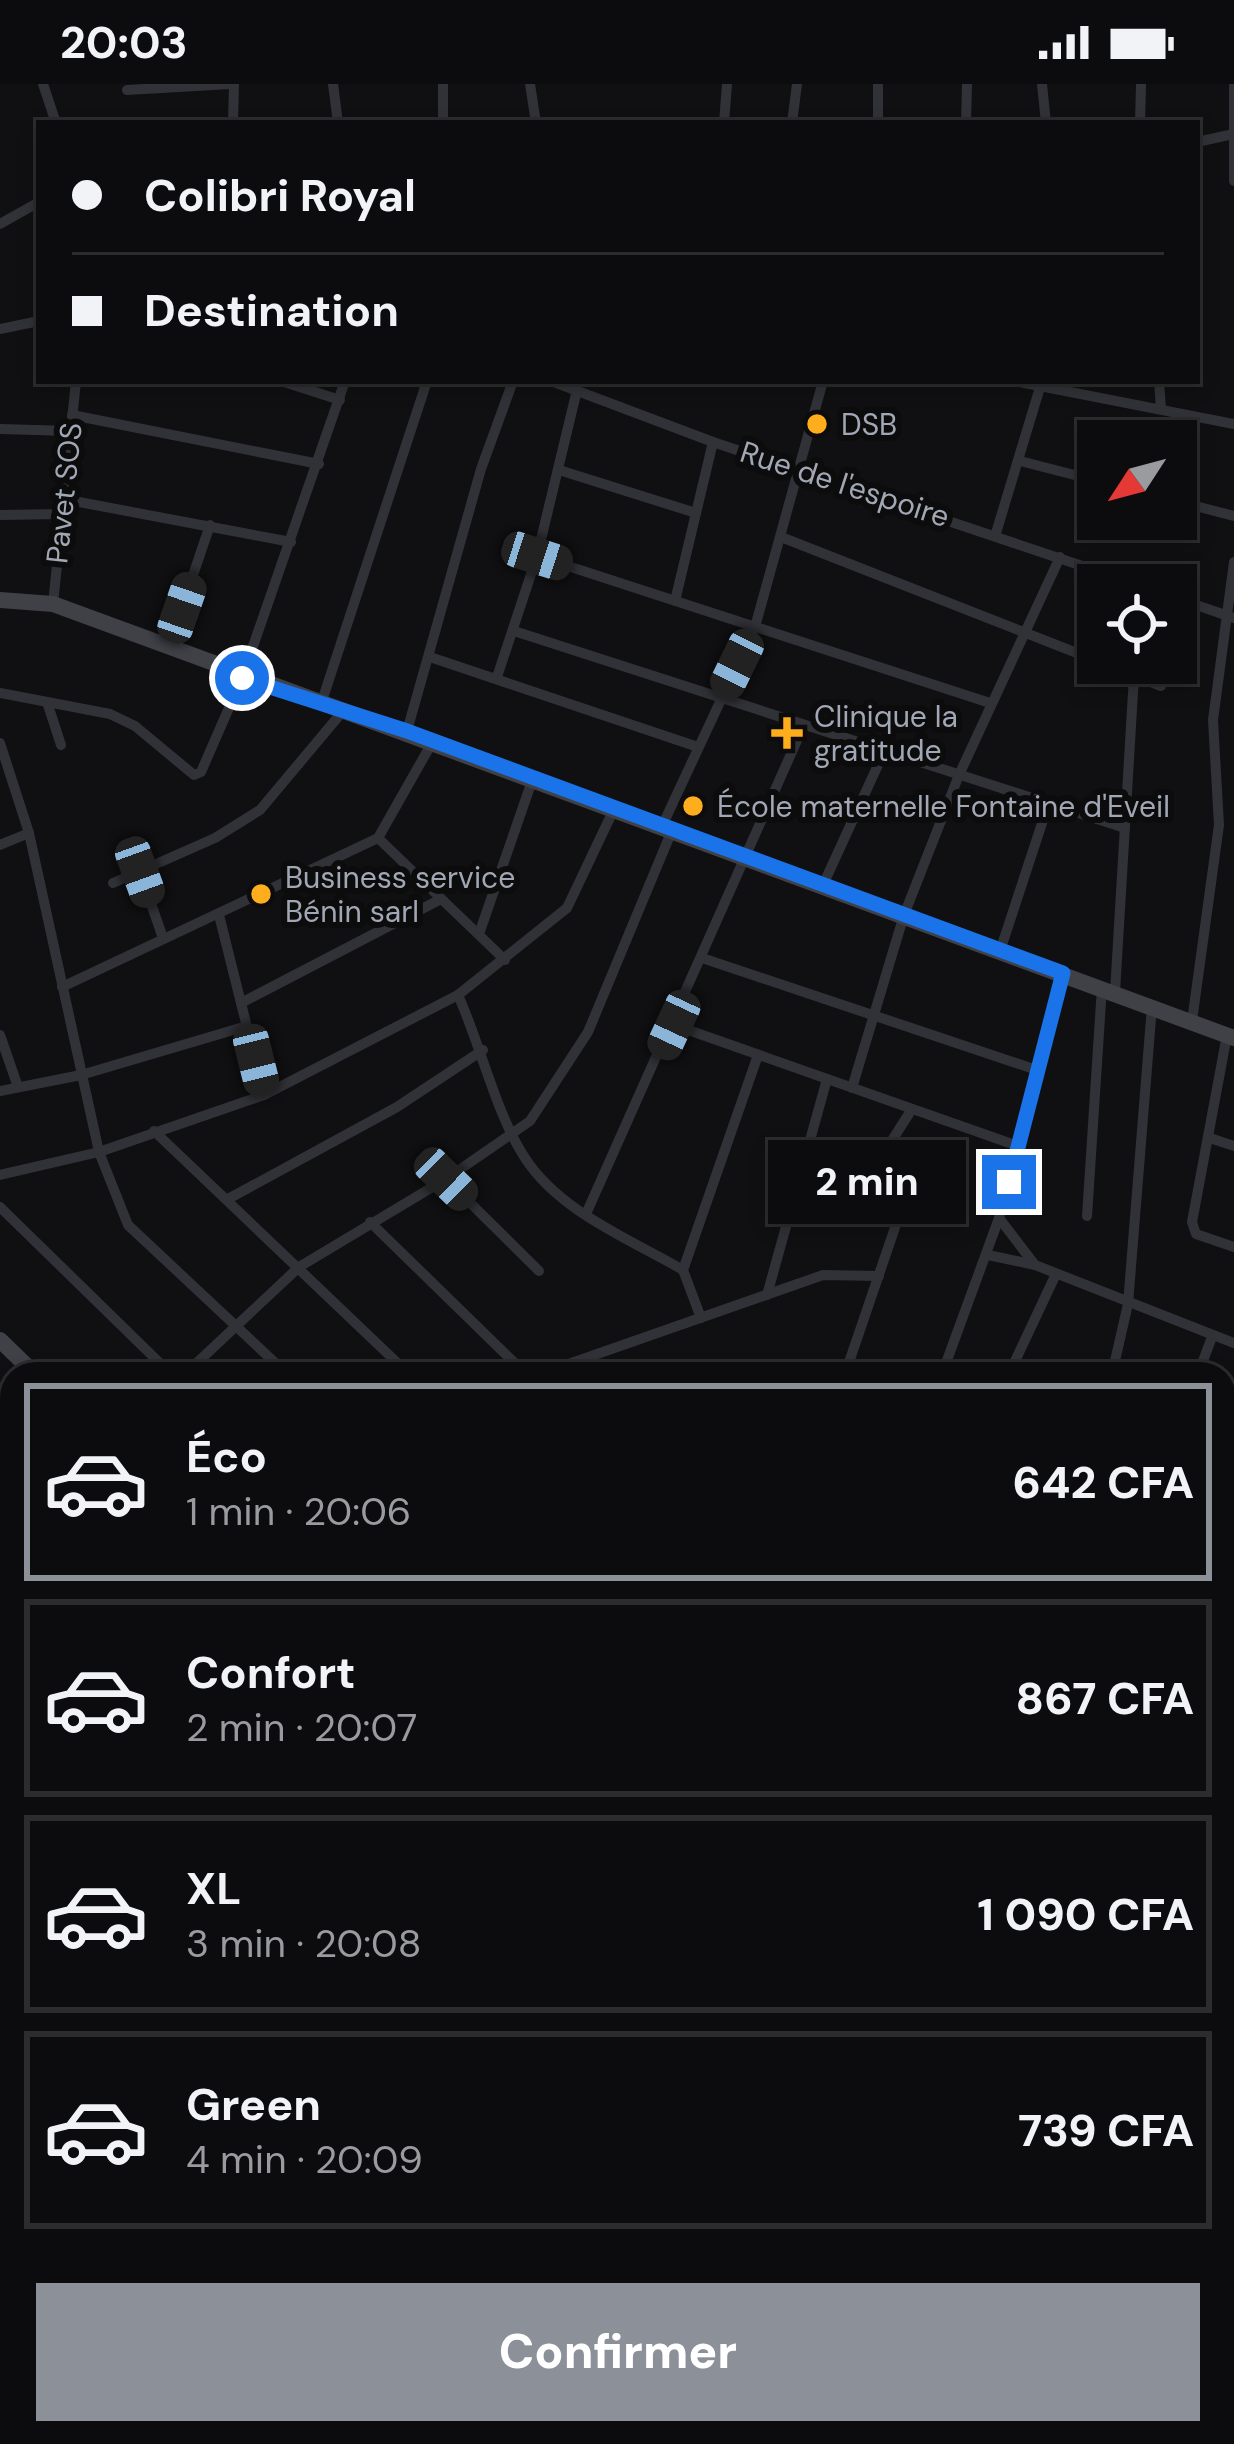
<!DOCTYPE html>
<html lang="fr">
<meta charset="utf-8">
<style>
:root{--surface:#0c0c0e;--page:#1a1a1c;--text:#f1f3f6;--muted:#9a9b9e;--line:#2c2c2e;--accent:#8c9099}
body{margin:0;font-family:"DM Sans",sans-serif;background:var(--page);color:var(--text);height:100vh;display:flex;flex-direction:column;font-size:45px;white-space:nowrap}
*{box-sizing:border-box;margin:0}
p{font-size:39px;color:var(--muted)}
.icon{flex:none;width:66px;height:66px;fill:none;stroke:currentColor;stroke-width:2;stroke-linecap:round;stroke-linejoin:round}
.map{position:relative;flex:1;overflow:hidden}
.panel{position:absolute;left:0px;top:1278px;width:1236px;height:1083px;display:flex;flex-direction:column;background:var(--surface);border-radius:36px 36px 0 0;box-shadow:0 6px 18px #0003,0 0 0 3px var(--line)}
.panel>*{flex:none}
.top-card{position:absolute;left:36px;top:36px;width:1164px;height:264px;border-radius:0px;box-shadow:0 6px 18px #0003,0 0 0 3px var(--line);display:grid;align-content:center;height:264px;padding:0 36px;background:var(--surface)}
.needle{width:78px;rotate:234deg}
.buttons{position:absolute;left:1077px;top:336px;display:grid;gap:24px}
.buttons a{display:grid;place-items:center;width:120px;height:120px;border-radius:0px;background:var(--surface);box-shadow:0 6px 18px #0003,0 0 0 3px var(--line);font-size:60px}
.end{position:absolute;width:54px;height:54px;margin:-27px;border:15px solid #1a73e8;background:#fff;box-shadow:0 0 0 6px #fff}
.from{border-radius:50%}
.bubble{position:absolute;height:84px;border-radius:0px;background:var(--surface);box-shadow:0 6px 18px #0003,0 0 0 3px var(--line);font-size:39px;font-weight:800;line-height:84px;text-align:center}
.car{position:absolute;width:36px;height:72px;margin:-36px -18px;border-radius:15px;box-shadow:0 0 9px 3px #0007;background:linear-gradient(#222 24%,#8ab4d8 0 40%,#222 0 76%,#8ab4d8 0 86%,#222 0)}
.top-card b{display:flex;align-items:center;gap:42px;height:114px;font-size:45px}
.top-card b+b{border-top:3px solid var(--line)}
.top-card i{width:30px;height:30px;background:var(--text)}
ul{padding:21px 0 0;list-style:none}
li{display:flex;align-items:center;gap:36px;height:198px;margin:0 24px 18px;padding:0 12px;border:6px solid var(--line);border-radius:0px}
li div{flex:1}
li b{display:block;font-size:45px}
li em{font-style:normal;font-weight:800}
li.selected{border-color:var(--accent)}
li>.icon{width:108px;height:108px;stroke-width:1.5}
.primary-button{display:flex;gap:24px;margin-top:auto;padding:24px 36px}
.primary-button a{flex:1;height:138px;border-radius:0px;background:var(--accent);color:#fff;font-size:48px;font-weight:800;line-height:138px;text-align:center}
.status{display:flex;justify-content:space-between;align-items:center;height:84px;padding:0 60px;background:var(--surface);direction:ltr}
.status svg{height:33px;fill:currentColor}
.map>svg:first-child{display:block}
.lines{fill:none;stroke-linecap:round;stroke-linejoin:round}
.minor{stroke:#313237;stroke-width:10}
.tertiary{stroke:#313237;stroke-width:14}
.secondary{stroke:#3f4147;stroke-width:16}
.route{stroke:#1a73e8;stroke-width:15}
.poi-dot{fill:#fead1d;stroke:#0c0c0d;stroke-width:4.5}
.labels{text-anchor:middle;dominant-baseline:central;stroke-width:12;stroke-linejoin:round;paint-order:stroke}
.poi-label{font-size:30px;fill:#a1a7b4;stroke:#0c0c0d;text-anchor:start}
.street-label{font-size:30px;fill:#a1a7b4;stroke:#0c0c0d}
</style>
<div class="status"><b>20:03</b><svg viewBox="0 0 49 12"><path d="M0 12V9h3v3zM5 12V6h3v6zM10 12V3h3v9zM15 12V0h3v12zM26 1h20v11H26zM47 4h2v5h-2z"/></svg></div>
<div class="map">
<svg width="1234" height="2360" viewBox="0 0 1234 2360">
<rect width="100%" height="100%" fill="#101012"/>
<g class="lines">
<!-- minor -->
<g class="minor">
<polyline points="43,0 56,39"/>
<polyline points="333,0 338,39"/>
<polyline points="443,0 443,39"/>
<polyline points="530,0 536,39"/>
<polyline points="1042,0 1046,39"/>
<polyline points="1234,1 1234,97"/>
<polyline points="127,6 230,0"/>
<polyline points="233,39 234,0"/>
<polyline points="724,39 727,0"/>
<polyline points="792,39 797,0"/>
<polyline points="878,39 878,0"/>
<polyline points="966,39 967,0"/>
<polyline points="1140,39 1141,0"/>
<polyline points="1197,58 1234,50"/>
<polyline points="0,140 39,118"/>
<polyline points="0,245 39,237"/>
<polyline points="281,297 340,316"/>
<polyline points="551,297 713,358 1139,501"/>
<polyline points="1014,297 1234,340"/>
<polyline points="1159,297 1161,325"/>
<polyline points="72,331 319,380"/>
<polyline points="0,345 70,347"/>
<polyline points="1020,377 1098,397"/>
<polyline points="559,386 696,429"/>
<polyline points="63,415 291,458"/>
<polyline points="1176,417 1234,432"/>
<polyline points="0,431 61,430"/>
<polyline points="996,449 1041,300"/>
<polyline points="781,453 1161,602"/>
<polyline points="537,472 990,619"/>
<polyline points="1176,514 1234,534"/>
<polyline points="675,517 713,358"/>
<polyline points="53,520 76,297"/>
<polyline points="514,547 1125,744"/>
<polyline points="168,565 210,441"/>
<polyline points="430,573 698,663"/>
<polyline points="497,593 537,472 577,306"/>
<polyline points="0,609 110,630 135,642 194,691 201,688 242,594 345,297"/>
<polyline points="47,618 61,661"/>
<polyline points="321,620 427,297"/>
<polyline points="407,647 481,385 513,297"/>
<polyline points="0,659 29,749 99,1068 128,1141 287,1290"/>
<polyline points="663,740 755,543 823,297"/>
<polyline points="378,754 505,876"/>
<polyline points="0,761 29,749"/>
<polyline points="140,788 163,854"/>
<polyline points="113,799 215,754 260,726 343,627"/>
<polyline points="823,801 883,670"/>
<polyline points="219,831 264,1011"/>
<polyline points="479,850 533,694"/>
<polyline points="1000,867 1048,721"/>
<polyline points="702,874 1037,986"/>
<polyline points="62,903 378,754 433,657"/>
<polyline points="1115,908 1134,592"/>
<path d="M458,911c23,51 38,119 67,163 35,54 105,81 158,112"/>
<polyline points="241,919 441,815"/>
<polyline points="1192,937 1219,741 1213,636 1234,478"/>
<polyline points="674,941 1018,1062"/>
<polyline points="0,951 18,1003"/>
<polyline points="1227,951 1192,1138 1196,1150 1234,1163"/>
<polyline points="852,1004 904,831 959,691 1060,473"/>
<polyline points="0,1007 81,991 247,942"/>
<polyline points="154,1047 409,1290"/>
<polyline points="1210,1054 1234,1062"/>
<polyline points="0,1091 99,1068 264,1011 458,911 567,824 615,723"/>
<polyline points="446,1095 539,1187"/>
<polyline points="228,1115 397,1023 483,966"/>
<polyline points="0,1123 171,1290"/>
<polyline points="586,1130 803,643"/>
<polyline points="1087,1132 1102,903"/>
<polyline points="999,1134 1035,1181"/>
<polyline points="370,1138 526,1290"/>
<polyline points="988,1171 1035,1181 1234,1259"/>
<polyline points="767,1211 827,995"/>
<polyline points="701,1234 683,1186 758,971"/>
<polyline points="185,1290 299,1183 446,1095 530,1037 588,948 673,744"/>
<polyline points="540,1290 823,1191 879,1192"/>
<polyline points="845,1290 902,1123 882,1072 912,1025"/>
<polyline points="942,1290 999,1134 1063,889"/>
<polyline points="1009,1290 1056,1190"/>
<polyline points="1112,1290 1128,1220 1152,922"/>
<polyline points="1198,1290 1212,1253"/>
<polyline points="0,1363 12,1351"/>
<polyline points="1224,1445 1234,1419"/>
<polyline points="0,1482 12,1470"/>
<polyline points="1224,1487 1234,1490"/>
<polyline points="0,1501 12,1515"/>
<polyline points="1224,1555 1234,1551"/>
<polyline points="0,1616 12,1630"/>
<polyline points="1224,1649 1234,1646"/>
<polyline points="1224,1748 1234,1720"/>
<polyline points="0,1760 12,1777"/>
<polyline points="0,1896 12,1884"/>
<polyline points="1224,1951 1234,1927"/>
<polyline points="0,2032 12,2020"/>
<polyline points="0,2142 12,2131"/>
<polyline points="0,2167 12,2185"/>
<polyline points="1224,2300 1234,2308"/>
<polyline points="0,2309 12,2327"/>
<polyline points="27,2349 35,2360"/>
<polyline points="123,2349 131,2360"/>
<polyline points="465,2349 476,2360"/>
<polyline points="586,2349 589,2360"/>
<polyline points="726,2349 736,2360"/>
<polyline points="1007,2349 1017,2360"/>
<polyline points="235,2360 244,2349"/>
<polyline points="347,2360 356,2349"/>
<polyline points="444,2360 458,2349"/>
<polyline points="843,2360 853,2349"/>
</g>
<!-- tertiary -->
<g class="tertiary">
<polyline points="1224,2179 1234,2170"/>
<polyline points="907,2360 949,2349"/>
</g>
<!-- secondary -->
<g class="secondary">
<polyline points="0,516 53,520 1234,954"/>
<polyline points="0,1256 35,1290"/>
<polyline points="1144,2349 1157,2360"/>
</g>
</g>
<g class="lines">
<!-- route -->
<polyline class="route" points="242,594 407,647 1063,889 1009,1098"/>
</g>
<!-- markers -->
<g class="poi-dot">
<circle cx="817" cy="340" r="12"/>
<path d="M781 631h12v12h12v12h-12v12h-12v-12h-12v-12h12z"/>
<circle cx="693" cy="722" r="12"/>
<circle cx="261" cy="810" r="12"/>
</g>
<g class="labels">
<!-- poi labels -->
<g class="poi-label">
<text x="841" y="340">DSB</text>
<text x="814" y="632">Clinique la<tspan x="814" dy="34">gratitude</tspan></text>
<text x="717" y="722">École maternelle Fontaine d'Eveil</text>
<text x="285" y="793">Business service<tspan x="285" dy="34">Bénin sarl</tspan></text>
</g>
<!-- street labels -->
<g class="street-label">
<text transform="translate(845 400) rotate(18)">Rue de l'espoire</text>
<text transform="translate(64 409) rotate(-84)">Pavet SOS</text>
</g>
</g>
</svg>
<div class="buttons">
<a><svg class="needle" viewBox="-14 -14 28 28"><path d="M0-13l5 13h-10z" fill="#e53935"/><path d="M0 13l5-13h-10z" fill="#9a9b9e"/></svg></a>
<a><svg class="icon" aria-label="locate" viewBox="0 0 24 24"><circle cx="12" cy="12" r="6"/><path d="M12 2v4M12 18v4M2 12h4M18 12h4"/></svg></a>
</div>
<i class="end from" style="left:242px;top:594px"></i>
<i class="end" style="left:1009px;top:1098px"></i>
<div class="bubble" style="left:768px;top:1056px;width:198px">2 min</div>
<i class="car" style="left:537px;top:472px;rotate:108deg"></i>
<i class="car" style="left:182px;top:524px;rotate:19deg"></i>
<i class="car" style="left:737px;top:580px;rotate:206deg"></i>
<i class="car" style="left:140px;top:788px;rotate:160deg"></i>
<i class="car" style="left:674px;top:941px;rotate:205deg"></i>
<i class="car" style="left:256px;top:976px;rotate:166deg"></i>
<i class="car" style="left:446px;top:1095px;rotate:134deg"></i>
<div class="top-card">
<b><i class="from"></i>Colibri Royal</b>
<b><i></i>Destination</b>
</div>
<section class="panel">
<ul>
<li class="selected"><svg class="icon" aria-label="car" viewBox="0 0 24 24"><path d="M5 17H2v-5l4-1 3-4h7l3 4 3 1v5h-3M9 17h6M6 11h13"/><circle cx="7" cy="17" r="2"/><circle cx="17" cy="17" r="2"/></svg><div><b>Éco</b><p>1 min · 20:06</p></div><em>642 CFA</em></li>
<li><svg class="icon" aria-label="car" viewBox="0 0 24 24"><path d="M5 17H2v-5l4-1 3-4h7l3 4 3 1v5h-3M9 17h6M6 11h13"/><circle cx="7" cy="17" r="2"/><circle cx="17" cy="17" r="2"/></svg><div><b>Confort</b><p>2 min · 20:07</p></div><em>867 CFA</em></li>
<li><svg class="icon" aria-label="car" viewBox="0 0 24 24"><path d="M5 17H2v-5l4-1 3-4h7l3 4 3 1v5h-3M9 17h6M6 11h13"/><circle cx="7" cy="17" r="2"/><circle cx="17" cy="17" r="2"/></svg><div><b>XL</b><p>3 min · 20:08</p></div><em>1 090 CFA</em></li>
<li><svg class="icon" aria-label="car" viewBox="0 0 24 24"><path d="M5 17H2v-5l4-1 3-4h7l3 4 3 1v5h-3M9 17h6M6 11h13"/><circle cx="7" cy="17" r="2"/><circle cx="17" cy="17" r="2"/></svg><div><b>Green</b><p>4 min · 20:09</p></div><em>739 CFA</em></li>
</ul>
<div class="primary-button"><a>Confirmer</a></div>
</section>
</div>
